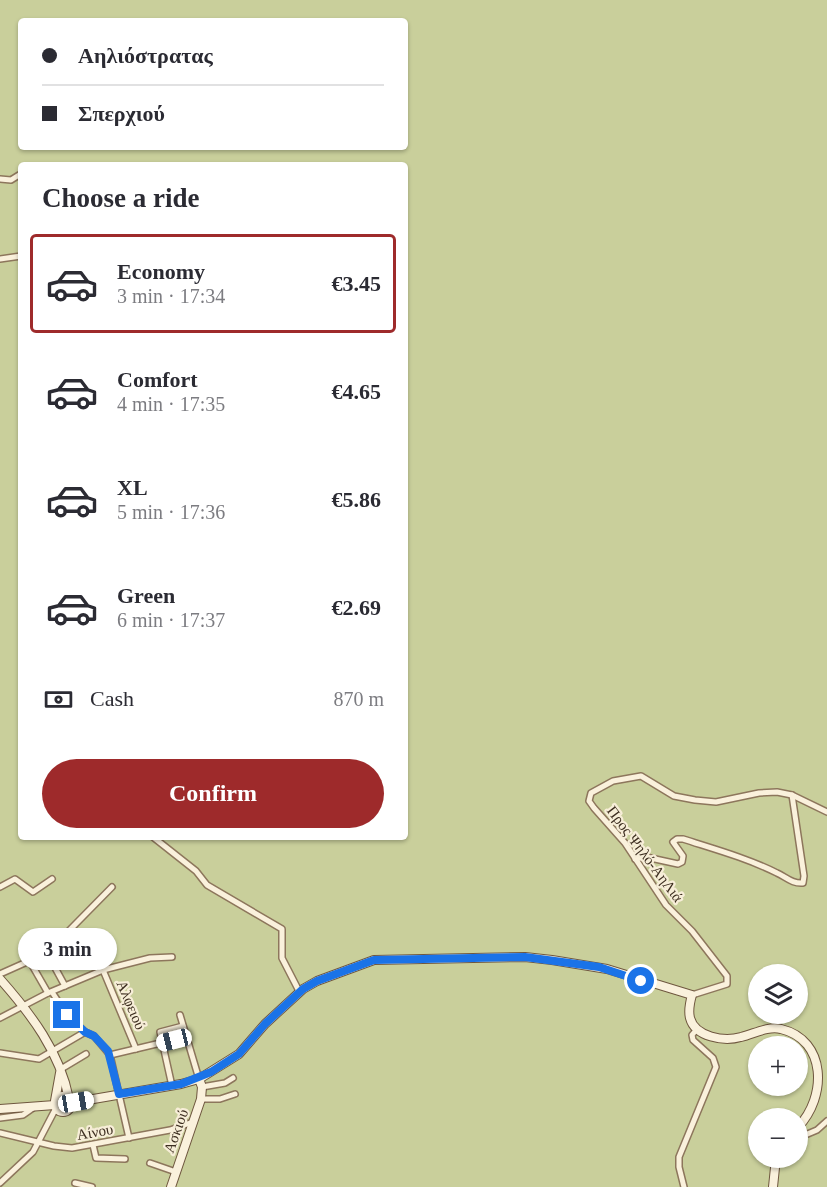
<!DOCTYPE html>
<meta charset="utf-8">
<style>
:root{--surface:#fff;--page:#f2f2f3;--text:#2b2b33;--muted:#7c7c81;--line:#e1e1e2;--accent:#9e2a2b}
body{margin:0;font-family:Georgia,serif;background:var(--page);color:var(--text);height:100vh;display:flex;flex-direction:column;font-size:22px;white-space:nowrap}
*{box-sizing:border-box;margin:0}
p{font-size:20px;color:var(--muted)}
.icon{flex:none;width:33px;height:33px;fill:none;stroke:currentColor;stroke-width:2;stroke-linecap:round;stroke-linejoin:round}
.map{position:relative;flex:1;overflow:hidden}
.details{position:absolute;left:18px;top:162px;width:390px;height:678px;display:flex;flex-direction:column;background:var(--surface);border-radius:6px;box-shadow:0 2px 4px #0004}
.details>*{flex:none}
.guide{position:absolute;left:18px;top:18px;width:390px;height:132px;border-radius:6px;box-shadow:0 2px 4px #0004;display:grid;align-content:center;height:132px;padding:0 24px;background:var(--surface)}
.controls{position:absolute;left:748px;top:964px;display:grid;gap:12px}
.controls a{display:grid;place-items:center;width:60px;height:60px;border-radius:50%;background:var(--surface);box-shadow:0 2px 4px #0004;font-size:30px}
.end{position:absolute;width:27px;height:27px;margin:-14px;border:8px solid #1a73e8;background:#fff;box-shadow:0 0 0 3px #fff}
.from{border-radius:50%}
.bubble{position:absolute;height:42px;border-radius:21px;background:var(--surface);box-shadow:0 2px 4px #0004;font-size:20px;font-weight:700;line-height:42px;text-align:center}
.car{position:absolute;width:18px;height:36px;margin:-18px -9px;border-radius:8px;box-shadow:0 0 4px 2px #0007;background:linear-gradient(#fff 24%,#345 0 40%,#fff 0 76%,#345 0 86%,#fff 0)}
.guide b{display:flex;align-items:center;gap:21px;height:57px;font-size:22px}
.guide b+b{border-top:2px solid var(--line)}
.guide i{width:15px;height:15px;background:var(--text)}
ul{padding:0;list-style:none}
li{display:flex;align-items:center;gap:18px;height:99px;margin:0 12px 9px;padding:0 12px;border:3px solid transparent;border-radius:6px}
li div{flex:1}
li b{display:block;font-size:22px}
li em{font-style:normal;font-weight:700}
li.on{border-color:var(--accent)}
li>.icon{width:54px;height:54px;stroke-width:1.5}
h2{padding:0 24px;font-size:27px;line-height:72px}
.pay{display:flex;align-items:center;gap:15px;height:66px;padding:0 24px;font-size:22px}
.pay p{margin-inline-start:auto}
.primary-button{display:flex;gap:12px;margin-top:auto;padding:12px 24px}
.primary-button a{flex:1;height:69px;border-radius:36px;background:var(--accent);color:#fff;font-size:24px;font-weight:700;line-height:69px;text-align:center}
.map>svg:first-child{display:block}
.green{fill:#c9cf9b;fill-rule:evenodd}
.lines{fill:none;stroke-linecap:round;stroke-linejoin:round}
.street-casing{stroke:#8d765c;stroke-width:8}
.secondary-casing{stroke:#6f573f;stroke-width:10}
.street{stroke:#faf1dc;stroke-width:5}
.secondary{stroke:#faf1dc;stroke-width:8}
.route{stroke:#1a73e8;stroke-width:8}
.labels{text-anchor:middle;dominant-baseline:central;stroke-width:4.5;stroke-linejoin:round;paint-order:stroke}
.street-label{font-size:15px;fill:#3d2e20;stroke:#f7eed8}
</style>
<div class="map">
<svg width="827" height="1187" viewBox="0 0 827 1187">
<rect width="100%" height="100%" fill="#f0e4c8"/>
<!-- green -->
<path class="green" d="M0,0h827v1187h-827zM21,21h384v126h-384zM21,165h384v672h-384zM759,975h39v39h-39zM759,1047h39v39h-39zM759,1119h39v39h-39z"/>
<g class="lines">
<!-- street casing -->
<g class="street-casing">
<g id="street">
<polyline points="0,179 11,180 19,175"/>
<polyline points="0,259 21,256"/>
<polyline points="153,837 196,871 207,885 282,929 282,958 299,991"/>
<path d="M635,859l11,-2 32,7 4,-2 1,-6 -10,-14 4,-3h6c31,10 64,19 94,34 9,4 15,11 26,10l1,-7 -12,-81"/>
<polyline points="0,887 15,879 33,892 52,879"/>
<polyline points="29,960 48,993"/>
<polyline points="103,970 136,1049"/>
<polyline points="0,974 47,953 102,936"/>
<polyline points="65,986 47,953 112,887"/>
<polyline points="52,992 67,1015 85,1032 94,1036 110,1055 129,1138"/>
<polyline points="692,995 727,984 727,976 692,931 666,905 625,843 594,808 589,801 591,793 613,781 641,776 674,796 695,800 716,802 759,793 777,792 792,795 827,812"/>
<polyline points="180,1015 199,1079"/>
<polyline points="0,1018 48,993 103,970 150,958 172,957"/>
<polyline points="0,1053 39,1059 85,1032"/>
<polyline points="110,1055 186,1037"/>
<polyline points="61,1069 86,1054"/>
<polyline points="172,1086 160,1032 183,1026"/>
<polyline points="202,1087 225,1083 233,1078"/>
<polyline points="201,1099 220,1099 235,1094"/>
<polyline points="0,1118 23,1115 33,1108"/>
<polyline points="0,1133 54,1146 72,1148 170,1130 193,1122"/>
<polyline points="798,1138 817,1130 827,1121"/>
<polyline points="93,1145 96,1158 125,1159"/>
<polyline points="150,1163 176,1172"/>
<polyline points="0,1183 33,1152 56,1108"/>
<polyline points="75,1183 92,1187"/>
<polyline points="684,1187 679,1167 679,1157 716,1067 713,1058 693,1040 692,1035 697,1029"/>
</g>
</g>
<!-- secondary casing -->
<g class="secondary-casing">
<g id="secondary">
<path d="M0,979c31,35 60,73 69,120"/>
<circle cx="63" cy="1104" r="8"/>
<polyline points="55,1101 60,1073"/>
<path d="M70,1103l111,-19 18,-5 40,-25 26,-30 38,-35 14,-8 57,-21 151,-3 27,3 55,9 85,26c-2,7 -4,15 -2,23 5,19 34,24 51,19 13,-3 26,-11 40,-8 46,11 46,68 17,98"/>
<polyline points="0,1109 55,1105"/>
<polyline points="171,1187 201,1099 202,1087 199,1079"/>
<polyline points="773,1187 776,1158"/>
</g>
</g>
<!-- street -->
<use href="#street" class="street"/>
<!-- secondary -->
<use href="#secondary" class="secondary"/>
</g>
<g class="lines">
<!-- route -->
<polyline class="route" points="67,1015 85,1032 94,1036 108,1051 119,1094 181,1084 211,1072 239,1054 265,1024 303,989 317,981 374,960 525,957 599,967 641,981"/>
</g>
<g class="labels">
<!-- street labels -->
<g class="street-label">
<text transform="translate(645 854) rotate(53)">Προς Ψηλό-ΑηΛιά</text>
<text transform="translate(131 1005) rotate(67)">Αλφειού</text>
<text transform="translate(176 1131) rotate(-70)">Ασκιού</text>
<text transform="translate(95 1132) rotate(-10)">Αίνου</text>
</g>
</g>
</svg>
<div class="controls">
<a><svg class="icon" aria-label="layers" viewBox="0 0 24 24"><path d="M12 4l9 5-9 5-9-5zM3 14l9 5 9-5"/></svg></a>
<a>+</a>
<a>−</a>
</div>
<i class="end from" style="left:641px;top:981px"></i>
<i class="end" style="left:67px;top:1015px"></i>
<div class="bubble" style="left:18px;top:928px;width:99px">3 min</div>
<i class="car" style="left:174px;top:1040px;rotate:256deg"></i>
<i class="car" style="left:76px;top:1102px;rotate:80deg"></i>
<div class="guide">
<b><i class="from"></i>Αηλιόστρατας</b>
<b><i></i>Σπερχιού</b>
</div>
<section class="details">
<h2>Choose a ride</h2>
<ul>
<li class="on"><svg class="icon" aria-label="car" viewBox="0 0 24 24"><path d="M5 17H2v-5l4-1 3-4h7l3 4 3 1v5h-3M9 17h6M6 11h13"/><circle cx="7" cy="17" r="2"/><circle cx="17" cy="17" r="2"/></svg><div><b>Economy</b><p>3 min · 17:34</p></div><em>€3.45</em></li>
<li><svg class="icon" aria-label="car" viewBox="0 0 24 24"><path d="M5 17H2v-5l4-1 3-4h7l3 4 3 1v5h-3M9 17h6M6 11h13"/><circle cx="7" cy="17" r="2"/><circle cx="17" cy="17" r="2"/></svg><div><b>Comfort</b><p>4 min · 17:35</p></div><em>€4.65</em></li>
<li><svg class="icon" aria-label="car" viewBox="0 0 24 24"><path d="M5 17H2v-5l4-1 3-4h7l3 4 3 1v5h-3M9 17h6M6 11h13"/><circle cx="7" cy="17" r="2"/><circle cx="17" cy="17" r="2"/></svg><div><b>XL</b><p>5 min · 17:36</p></div><em>€5.86</em></li>
<li><svg class="icon" aria-label="car" viewBox="0 0 24 24"><path d="M5 17H2v-5l4-1 3-4h7l3 4 3 1v5h-3M9 17h6M6 11h13"/><circle cx="7" cy="17" r="2"/><circle cx="17" cy="17" r="2"/></svg><div><b>Green</b><p>6 min · 17:37</p></div><em>€2.69</em></li>
</ul>
<div class="pay"><svg class="icon" aria-label="cash" viewBox="0 0 24 24"><path d="M3 7h18v10H3z"/><circle cx="12" cy="12" r="2"/></svg>Cash<p>870 m</p></div>
<div class="primary-button"><a>Confirm</a></div>
</section>
</div>
